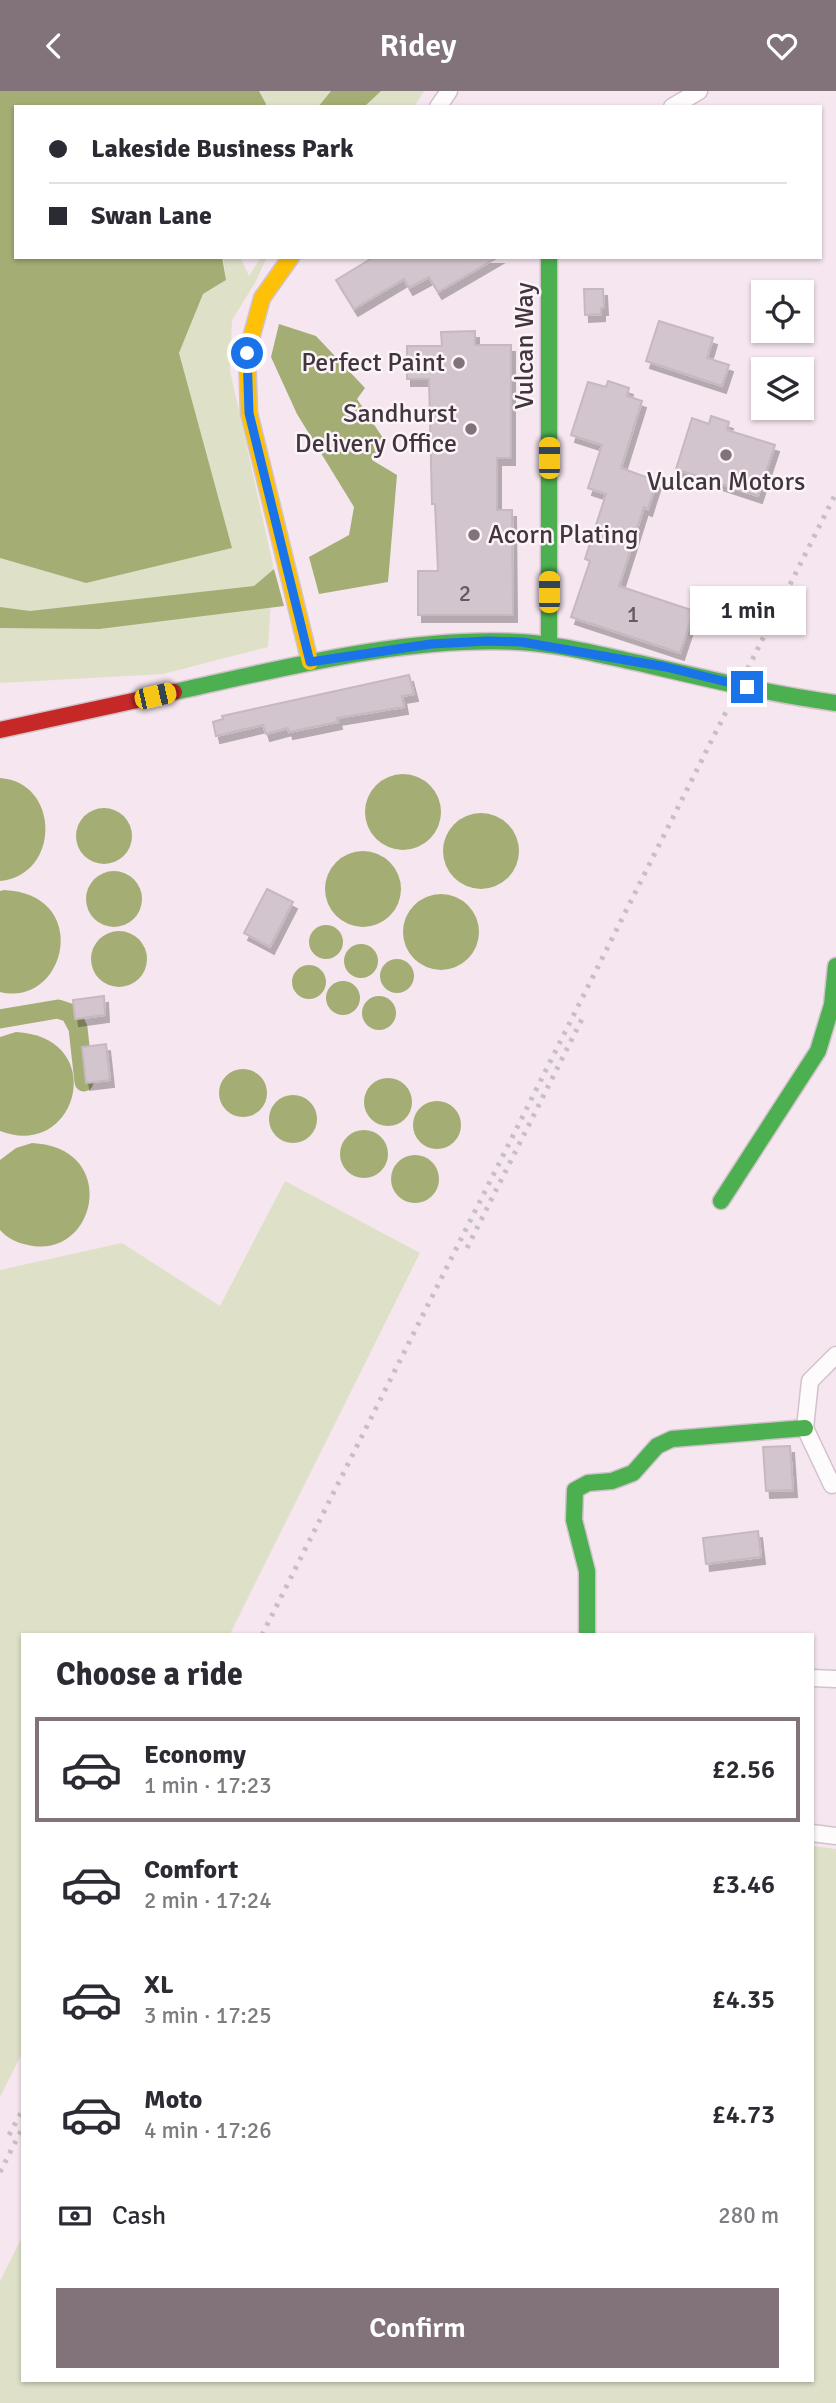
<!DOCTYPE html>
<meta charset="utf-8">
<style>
:root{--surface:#fff;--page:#f2f2f3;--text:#2b2b33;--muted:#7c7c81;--line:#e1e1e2;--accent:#82737b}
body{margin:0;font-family:Signika,sans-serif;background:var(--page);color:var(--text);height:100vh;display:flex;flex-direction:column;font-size:26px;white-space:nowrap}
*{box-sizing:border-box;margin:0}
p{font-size:23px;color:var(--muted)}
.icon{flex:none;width:38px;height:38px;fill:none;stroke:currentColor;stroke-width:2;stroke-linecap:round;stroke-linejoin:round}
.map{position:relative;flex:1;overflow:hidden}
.panel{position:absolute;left:21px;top:1542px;width:793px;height:749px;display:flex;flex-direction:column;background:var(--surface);border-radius:0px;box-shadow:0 2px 5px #0004}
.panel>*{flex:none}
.top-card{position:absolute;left:14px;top:14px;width:808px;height:154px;border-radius:0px;box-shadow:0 2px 5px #0004;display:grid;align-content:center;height:154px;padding:0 35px;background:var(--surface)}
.controls{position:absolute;left:751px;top:189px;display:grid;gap:14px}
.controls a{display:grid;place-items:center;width:63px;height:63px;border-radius:0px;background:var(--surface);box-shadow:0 2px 5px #0004;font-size:35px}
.end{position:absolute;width:32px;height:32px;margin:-16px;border:9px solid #1a73e8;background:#fff;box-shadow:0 0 0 4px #fff}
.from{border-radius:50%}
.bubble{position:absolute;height:49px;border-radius:0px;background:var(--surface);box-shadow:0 2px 5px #0004;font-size:23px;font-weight:600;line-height:49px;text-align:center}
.car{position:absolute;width:21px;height:42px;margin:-21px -10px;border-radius:9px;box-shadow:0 0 5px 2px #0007;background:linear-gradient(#f5c518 24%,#345 0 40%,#f5c518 0 76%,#345 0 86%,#f5c518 0)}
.top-card b{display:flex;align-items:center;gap:24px;height:66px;font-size:26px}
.top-card b+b{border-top:2px solid var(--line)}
.top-card i{width:18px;height:18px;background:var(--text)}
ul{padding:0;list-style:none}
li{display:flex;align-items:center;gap:21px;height:105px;margin:0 14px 10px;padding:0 21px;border:4px solid transparent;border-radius:0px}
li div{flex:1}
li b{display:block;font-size:26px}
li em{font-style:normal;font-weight:600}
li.current{border-color:var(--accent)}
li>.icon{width:63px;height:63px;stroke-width:1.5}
h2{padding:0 35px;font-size:32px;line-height:84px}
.pay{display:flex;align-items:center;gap:18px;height:77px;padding:0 35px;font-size:26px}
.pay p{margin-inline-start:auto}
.cta{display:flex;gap:14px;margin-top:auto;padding:14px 35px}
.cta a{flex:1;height:80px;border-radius:0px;background:var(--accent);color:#fff;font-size:28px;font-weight:600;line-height:80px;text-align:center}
header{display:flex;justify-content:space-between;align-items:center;height:91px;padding:0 35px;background:var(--accent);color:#fff;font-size:32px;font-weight:600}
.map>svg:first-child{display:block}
.green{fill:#dfe0c8}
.water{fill:#a3ad74}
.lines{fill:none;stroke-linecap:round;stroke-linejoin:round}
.canal{stroke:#a3ad74;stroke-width:19}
.building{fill:#d3c5cd;stroke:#c6b8c0;stroke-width:2;filter:url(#shadow)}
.street-casing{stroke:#d1c3cb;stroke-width:19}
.fast-casing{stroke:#d1c3cb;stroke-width:19}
.slow-casing{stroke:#d1c3cb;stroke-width:19}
.jam-casing{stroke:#d1c3cb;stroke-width:19}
.street{stroke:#fefbfd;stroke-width:16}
.fast{stroke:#4caf50;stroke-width:16}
.slow{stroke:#ffc107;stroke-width:16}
.jam{stroke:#c62828;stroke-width:16}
.rail{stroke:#c5c0c3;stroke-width:5;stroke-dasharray:3.5 7;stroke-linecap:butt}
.route{stroke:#1a73e8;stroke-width:9}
.poi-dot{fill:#82737b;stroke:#fbf4f8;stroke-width:2.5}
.labels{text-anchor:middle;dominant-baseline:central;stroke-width:5;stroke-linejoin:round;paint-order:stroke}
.number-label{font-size:23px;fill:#675961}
.street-label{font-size:26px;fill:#43353d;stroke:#fbf4f8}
.poi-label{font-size:26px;fill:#43353d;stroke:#fbf4f8;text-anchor:end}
</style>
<header><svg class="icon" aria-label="back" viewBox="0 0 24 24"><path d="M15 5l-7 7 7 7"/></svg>Ridey<svg class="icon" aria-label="heart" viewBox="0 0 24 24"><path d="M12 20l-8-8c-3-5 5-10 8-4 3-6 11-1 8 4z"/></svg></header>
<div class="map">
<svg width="836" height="2312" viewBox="0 0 836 2312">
<defs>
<filter id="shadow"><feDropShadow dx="4" dy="7" stdDeviation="0" flood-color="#0004"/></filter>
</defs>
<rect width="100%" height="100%" fill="#f6e6ef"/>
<!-- green -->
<g class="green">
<polygon points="259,0 331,0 318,16 265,16 266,13"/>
<polygon points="381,0 424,0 414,16 364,16"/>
<polygon points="223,166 240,166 249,185 261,166 267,166 256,190 232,229 230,280 273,474 268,556 163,583 0,592 0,467 86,492 196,327 179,262 203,203 226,189"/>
<polygon points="285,1090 420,1162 230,1543 23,1544 23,1960 0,2006 0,1179 122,1152 220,1215"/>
<polygon points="812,1755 836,1758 836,2312 0,2312 0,2190 23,2144 23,2289 812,2289"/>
</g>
<!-- water -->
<g class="water">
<polygon points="0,0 259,0 266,13 265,16 16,16 16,166 222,166 226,189 203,203 179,262 232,457 86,492 0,467"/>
<polygon points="331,0 381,0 364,16 318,16"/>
<polygon points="279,233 316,245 365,297 357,308 383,347 372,369 397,384 388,491 319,503 309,466 349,444 354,416 297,323 271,266"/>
<polygon points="274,478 284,515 99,538 0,537 0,516 30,520 254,495"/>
<circle cx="403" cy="721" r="38"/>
<path d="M0,687c60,4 61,97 0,103z"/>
<circle cx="104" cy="745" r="28"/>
<circle cx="481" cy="760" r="38"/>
<circle cx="363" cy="798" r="38"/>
<circle cx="114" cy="808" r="28"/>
<path d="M4,799c89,4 62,118 -4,102v-101z"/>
<circle cx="441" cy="841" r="38"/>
<circle cx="326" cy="851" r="17"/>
<circle cx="119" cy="868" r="28"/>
<circle cx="361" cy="870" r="17"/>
<circle cx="397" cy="885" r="17"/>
<circle cx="309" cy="891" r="17"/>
<circle cx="343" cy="907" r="17"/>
<circle cx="379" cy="922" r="17"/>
<path d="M16,941c94,5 62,129 -16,99v-94z"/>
<circle cx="243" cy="1002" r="24"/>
<circle cx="388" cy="1011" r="24"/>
<circle cx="293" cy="1028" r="24"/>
<circle cx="437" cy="1034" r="24"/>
<circle cx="364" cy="1063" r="24"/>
<path d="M32,1052c89,4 65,118 -4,102 -11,-2 -21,-7 -28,-15v-70l16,-12z"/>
<circle cx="415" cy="1088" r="24"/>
</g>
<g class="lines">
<!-- canal -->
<polyline class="canal" points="0,928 58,918 70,922 78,937 84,991"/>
</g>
<!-- building -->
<g class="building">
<polygon points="374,166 498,166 438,201 429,186 409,197 404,188 354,218 336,189"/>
<polygon points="584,198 603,198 604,217 601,217 601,223 585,224"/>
<polygon points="659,230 713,247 707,267 729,274 722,295 646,270"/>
<polygon points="475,240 475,254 511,254 511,367 497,367 497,419 512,419 513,524 418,524 418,480 438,480 435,413 432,413 429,288 407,288 407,255 442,255 441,241"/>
<polygon points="608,290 629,297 627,305 642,310 621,377 657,390 648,418 644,416 619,495 694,520 680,562 571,526 590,470 585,468 606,403 588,397 602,354 571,344 588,291 606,296"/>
<polygon points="711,325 729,331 727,339 775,354 758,405 676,378 692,327 709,333"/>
<polygon points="409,584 414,603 402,605 404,616 337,627 338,631 289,641 288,637 266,643 263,634 216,645 213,631 223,628 222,625"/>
<polygon points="267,798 293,811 270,856 244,842"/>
<polygon points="104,905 105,924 75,928 73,909"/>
<polygon points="106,953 110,989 86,992 82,956"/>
<polygon points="790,1355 793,1399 766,1400 763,1356"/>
<polygon points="758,1440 761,1466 706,1473 703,1447"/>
</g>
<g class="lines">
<!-- street casing -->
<g class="street-casing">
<g id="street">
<polyline points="438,16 449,0"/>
<polyline points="672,16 699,0"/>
<polyline points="832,1394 805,1337 810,1290 836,1264"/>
<polyline points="812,1587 836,1588"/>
<polyline points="812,1742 836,1745"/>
</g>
</g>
<!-- fast casing -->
<g class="fast-casing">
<g id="fast">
<polyline points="549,166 549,554"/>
<path d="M174,601c110,-24 232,-56 345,-50 40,2 81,13 120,21 65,15 130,31 197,40"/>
<polyline points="721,1110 818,960 832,914 836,875"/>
<polyline points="587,1544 587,1480 574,1429 575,1399 588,1392 612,1390 633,1382 657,1355 672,1348 805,1337"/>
</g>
</g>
<!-- slow casing -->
<g class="slow-casing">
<polyline id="slow" points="291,166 262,207 247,262 249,322 310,571"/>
</g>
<!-- jam casing -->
<g class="jam-casing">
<polyline id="jam" points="0,639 174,601"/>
</g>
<!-- street -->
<use href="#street" class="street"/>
<!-- fast -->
<use href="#fast" class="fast"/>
<!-- slow -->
<use href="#slow" class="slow"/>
<!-- jam -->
<use href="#jam" class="jam"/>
<!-- rail -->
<g class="rail">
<polyline points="467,1157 583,926"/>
<polyline points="262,1544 836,402"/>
<polyline points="9,2044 23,2018"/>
<polyline points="0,2081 23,2036"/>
</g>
</g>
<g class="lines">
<!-- route -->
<polyline class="route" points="247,262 249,322 310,571 431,553 488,550 522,551 666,576 747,596"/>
</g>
<!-- markers -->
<g class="poi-dot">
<circle cx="459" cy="272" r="7"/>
<circle cx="471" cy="338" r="7"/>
<circle cx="726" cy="364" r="7"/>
<circle cx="474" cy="444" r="7"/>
</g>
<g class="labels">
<!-- number labels -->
<g class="number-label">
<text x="465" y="502">2</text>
<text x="633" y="523">1</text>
</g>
<!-- street labels -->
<g class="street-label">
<text transform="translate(525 255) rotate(-90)">Vulcan Way</text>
</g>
<!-- poi labels -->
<g class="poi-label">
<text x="445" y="272">Perfect Paint</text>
<text x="457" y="323">Sandhurst<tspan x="457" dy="30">Delivery Office</tspan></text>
<text x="726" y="391" text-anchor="middle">Vulcan Motors</text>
<text x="488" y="444" text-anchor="start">Acorn Plating</text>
</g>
</g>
</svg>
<div class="controls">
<a><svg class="icon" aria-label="locate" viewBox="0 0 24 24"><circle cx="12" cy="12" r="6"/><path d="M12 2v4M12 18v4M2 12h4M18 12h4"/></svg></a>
<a><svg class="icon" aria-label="layers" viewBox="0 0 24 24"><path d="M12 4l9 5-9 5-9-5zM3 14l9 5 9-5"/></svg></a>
</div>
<i class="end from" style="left:247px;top:262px"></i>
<i class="end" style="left:747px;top:596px"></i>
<div class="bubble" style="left:690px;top:495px;width:116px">1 min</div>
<i class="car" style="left:549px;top:367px;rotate:0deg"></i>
<i class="car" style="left:549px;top:501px;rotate:0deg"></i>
<i class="car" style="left:155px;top:605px;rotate:77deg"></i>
<div class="top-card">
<b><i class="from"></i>Lakeside Business Park</b>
<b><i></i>Swan Lane</b>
</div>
<section class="panel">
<h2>Choose a ride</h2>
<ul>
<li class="current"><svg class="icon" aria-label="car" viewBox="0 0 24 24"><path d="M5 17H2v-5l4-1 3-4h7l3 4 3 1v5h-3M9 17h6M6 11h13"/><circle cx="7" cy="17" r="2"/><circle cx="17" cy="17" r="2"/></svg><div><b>Economy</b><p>1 min · 17:23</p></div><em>£2.56</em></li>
<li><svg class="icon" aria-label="car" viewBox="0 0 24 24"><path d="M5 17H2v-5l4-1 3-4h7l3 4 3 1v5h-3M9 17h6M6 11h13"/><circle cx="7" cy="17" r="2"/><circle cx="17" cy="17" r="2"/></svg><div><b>Comfort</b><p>2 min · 17:24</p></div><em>£3.46</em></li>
<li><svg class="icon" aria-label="car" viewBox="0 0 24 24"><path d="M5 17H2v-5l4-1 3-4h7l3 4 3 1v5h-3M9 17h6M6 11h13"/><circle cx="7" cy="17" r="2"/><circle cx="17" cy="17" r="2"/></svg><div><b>XL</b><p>3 min · 17:25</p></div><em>£4.35</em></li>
<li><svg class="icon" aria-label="car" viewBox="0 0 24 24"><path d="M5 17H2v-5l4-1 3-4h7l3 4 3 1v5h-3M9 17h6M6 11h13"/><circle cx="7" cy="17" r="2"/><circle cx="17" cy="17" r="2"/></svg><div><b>Moto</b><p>4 min · 17:26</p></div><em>£4.73</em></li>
</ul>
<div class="pay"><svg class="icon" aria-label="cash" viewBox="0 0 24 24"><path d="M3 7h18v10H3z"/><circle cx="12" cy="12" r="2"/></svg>Cash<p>280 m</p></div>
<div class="cta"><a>Confirm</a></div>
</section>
</div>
